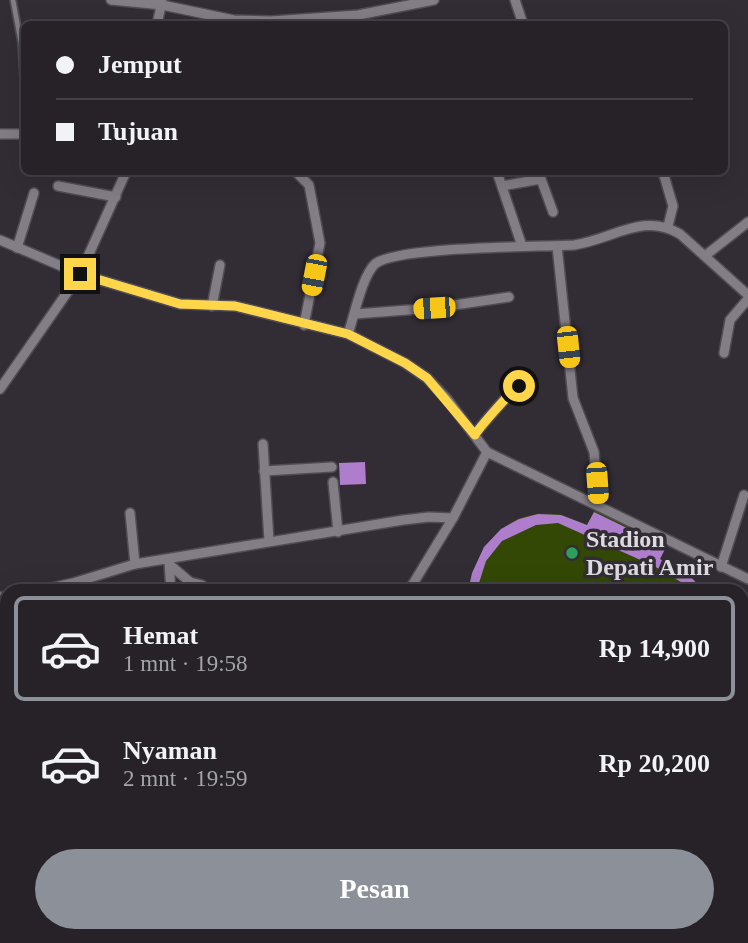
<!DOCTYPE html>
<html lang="id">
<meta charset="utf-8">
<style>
:root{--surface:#262228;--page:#322f34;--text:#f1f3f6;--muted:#a4a4a8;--line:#423f45;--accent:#8c9099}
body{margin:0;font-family:"Times New Roman",serif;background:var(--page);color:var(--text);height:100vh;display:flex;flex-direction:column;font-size:26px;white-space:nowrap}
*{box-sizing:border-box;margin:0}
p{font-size:23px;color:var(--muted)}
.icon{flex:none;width:38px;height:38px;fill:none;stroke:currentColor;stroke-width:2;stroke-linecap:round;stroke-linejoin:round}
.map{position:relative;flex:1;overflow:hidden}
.panel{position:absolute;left:0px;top:584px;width:749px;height:359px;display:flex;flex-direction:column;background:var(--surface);border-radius:21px 21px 0 0;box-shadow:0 7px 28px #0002,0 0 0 2px var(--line)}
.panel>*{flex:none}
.guide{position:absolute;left:21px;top:21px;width:707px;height:154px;border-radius:10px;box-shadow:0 7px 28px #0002,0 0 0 2px var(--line);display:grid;align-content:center;height:154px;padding:0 35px;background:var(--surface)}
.end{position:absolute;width:32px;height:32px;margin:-16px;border:9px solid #ffd54a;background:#111;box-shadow:0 0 0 4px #111}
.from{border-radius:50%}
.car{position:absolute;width:21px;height:42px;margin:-21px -10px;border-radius:9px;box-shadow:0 0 5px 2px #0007;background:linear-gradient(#f5c518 24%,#345 0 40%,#f5c518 0 76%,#345 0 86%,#f5c518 0)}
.guide b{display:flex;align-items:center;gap:24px;height:66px;font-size:26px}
.guide b+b{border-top:2px solid var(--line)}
.guide i{width:18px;height:18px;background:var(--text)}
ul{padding:12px 0 0;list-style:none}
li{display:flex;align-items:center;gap:21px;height:105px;margin:0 14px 10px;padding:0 21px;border:4px solid transparent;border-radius:10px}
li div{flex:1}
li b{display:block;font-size:26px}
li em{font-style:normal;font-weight:700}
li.active{border-color:var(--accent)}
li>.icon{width:63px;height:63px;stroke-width:1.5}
.primary-button{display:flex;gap:14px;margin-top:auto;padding:14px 35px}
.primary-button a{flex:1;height:80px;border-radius:42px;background:var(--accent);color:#fff;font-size:28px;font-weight:700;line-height:80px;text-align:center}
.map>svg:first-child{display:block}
.green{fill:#324804}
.building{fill:#ae7dcc}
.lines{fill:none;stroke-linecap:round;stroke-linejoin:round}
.service-casing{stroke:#504c53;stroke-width:8}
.minor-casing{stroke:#504c53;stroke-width:12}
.service{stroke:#837d86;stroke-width:4.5}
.minor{stroke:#837d86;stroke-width:9}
.route{stroke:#ffd54a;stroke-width:9}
.leisure-dot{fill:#2e9e5b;stroke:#322d35;stroke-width:2.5}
.labels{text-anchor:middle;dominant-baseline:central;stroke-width:7;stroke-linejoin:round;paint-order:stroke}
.poi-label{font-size:24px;font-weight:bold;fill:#dedbe0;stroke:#322d35;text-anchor:start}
</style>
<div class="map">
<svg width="748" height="943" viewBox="0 0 748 943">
<rect width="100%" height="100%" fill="#322d35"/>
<!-- green -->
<path class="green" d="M596,507l72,36 -8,16 32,19 12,13 -236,1c8,-46 42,-88 94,-77 8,2 17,7 25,10z"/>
<!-- building -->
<g class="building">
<polygon points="365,462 366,484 340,485 339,463"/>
<polygon points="594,512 666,547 660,559 692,578 704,592 691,592 686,585 654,566 558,523 536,525 502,541 486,561 479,583 479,592 468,592 472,573 484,547 501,529 519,519 538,514 561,515 587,525"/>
</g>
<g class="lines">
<!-- service casing -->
<g class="service-casing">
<g id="service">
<polyline points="13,0 21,43 23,77"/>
<polyline points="660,936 679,936"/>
</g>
</g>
<!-- minor casing -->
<g class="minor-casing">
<g id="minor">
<polyline points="111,0 162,5 234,20 271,21 358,15 434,0"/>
<polyline points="515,0 523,24"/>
<polyline points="157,24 162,2"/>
<polyline points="0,134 24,134"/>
<polyline points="296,172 309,185 320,243 304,325"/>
<polyline points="497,172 522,246"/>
<polyline points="663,172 673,206 668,226"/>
<polyline points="58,186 116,197"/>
<polyline points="502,186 541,179 553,212"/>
<polyline points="0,240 80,274 180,304 235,306 348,334 405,363 427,378 447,399 487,452"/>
<polyline points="557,246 573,398 594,452 599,506"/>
<polyline points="17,248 34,193"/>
<polyline points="706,255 748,222"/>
<polyline points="212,306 220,265"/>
<polyline points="355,314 434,308 509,297"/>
<path d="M348,334c6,-17 14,-58 27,-70 21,-18 164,-17 199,-19 40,-6 68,-33 106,-11l68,61"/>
<polyline points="724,353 730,320 748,299"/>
<polyline points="0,389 80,274 126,172"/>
<path d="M475,435c3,-6 38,-46 44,-50"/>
<polyline points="263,444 269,541"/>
<polyline points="264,471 332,467"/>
<polyline points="333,482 338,532"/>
<polyline points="130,513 135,564"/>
<polyline points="169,563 171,592"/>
<polyline points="170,565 190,582 202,585 206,592"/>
<polyline points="721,567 744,495"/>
<polyline points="33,592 73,583 135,564 403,520 429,517 453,518 487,452 748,579"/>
<polyline points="408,592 453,518"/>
<polyline points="0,597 7,596"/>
<polyline points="742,643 748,629"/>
<polyline points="742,672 748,673"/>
<polyline points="0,735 7,734"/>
<polyline points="742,802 748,805"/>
<polyline points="0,855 7,850"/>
<polyline points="212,936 215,943"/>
<polyline points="414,936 441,943"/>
<polyline points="185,943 190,936"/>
<polyline points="323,943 323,936"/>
<polyline points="357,943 358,936"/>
<polyline points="458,943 460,936"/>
<polyline points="628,943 631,936"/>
</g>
</g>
<!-- service -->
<use href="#service" class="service"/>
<!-- minor -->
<use href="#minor" class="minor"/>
</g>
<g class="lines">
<!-- route -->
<path class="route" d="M80,274l100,30 55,2 113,28 57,29 22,15 48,57c3,-6 38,-46 44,-49"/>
</g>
<!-- markers -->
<circle class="leisure-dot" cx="572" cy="553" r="7"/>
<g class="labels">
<!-- poi labels -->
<g class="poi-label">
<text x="586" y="539">Stadion<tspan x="586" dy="28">Depati Amir</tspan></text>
</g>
</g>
</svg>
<i class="end from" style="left:519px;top:386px"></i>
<i class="end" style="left:80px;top:274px"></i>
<i class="car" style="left:314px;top:275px;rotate:191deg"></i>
<i class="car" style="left:434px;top:308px;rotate:266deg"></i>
<i class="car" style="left:568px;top:347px;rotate:174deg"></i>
<i class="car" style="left:597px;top:483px;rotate:176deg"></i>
<div class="guide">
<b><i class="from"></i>Jemput</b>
<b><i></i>Tujuan</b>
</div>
<section class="panel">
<ul>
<li class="active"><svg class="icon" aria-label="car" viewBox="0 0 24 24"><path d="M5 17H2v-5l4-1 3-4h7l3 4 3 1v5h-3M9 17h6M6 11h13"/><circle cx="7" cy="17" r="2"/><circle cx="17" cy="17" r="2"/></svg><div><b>Hemat</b><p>1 mnt · 19:58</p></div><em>Rp 14,900</em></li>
<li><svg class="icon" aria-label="car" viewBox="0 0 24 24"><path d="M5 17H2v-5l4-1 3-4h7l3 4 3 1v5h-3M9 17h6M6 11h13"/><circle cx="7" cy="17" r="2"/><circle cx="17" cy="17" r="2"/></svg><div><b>Nyaman</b><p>2 mnt · 19:59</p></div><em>Rp 20,200</em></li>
</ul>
<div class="primary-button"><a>Pesan</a></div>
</section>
</div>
